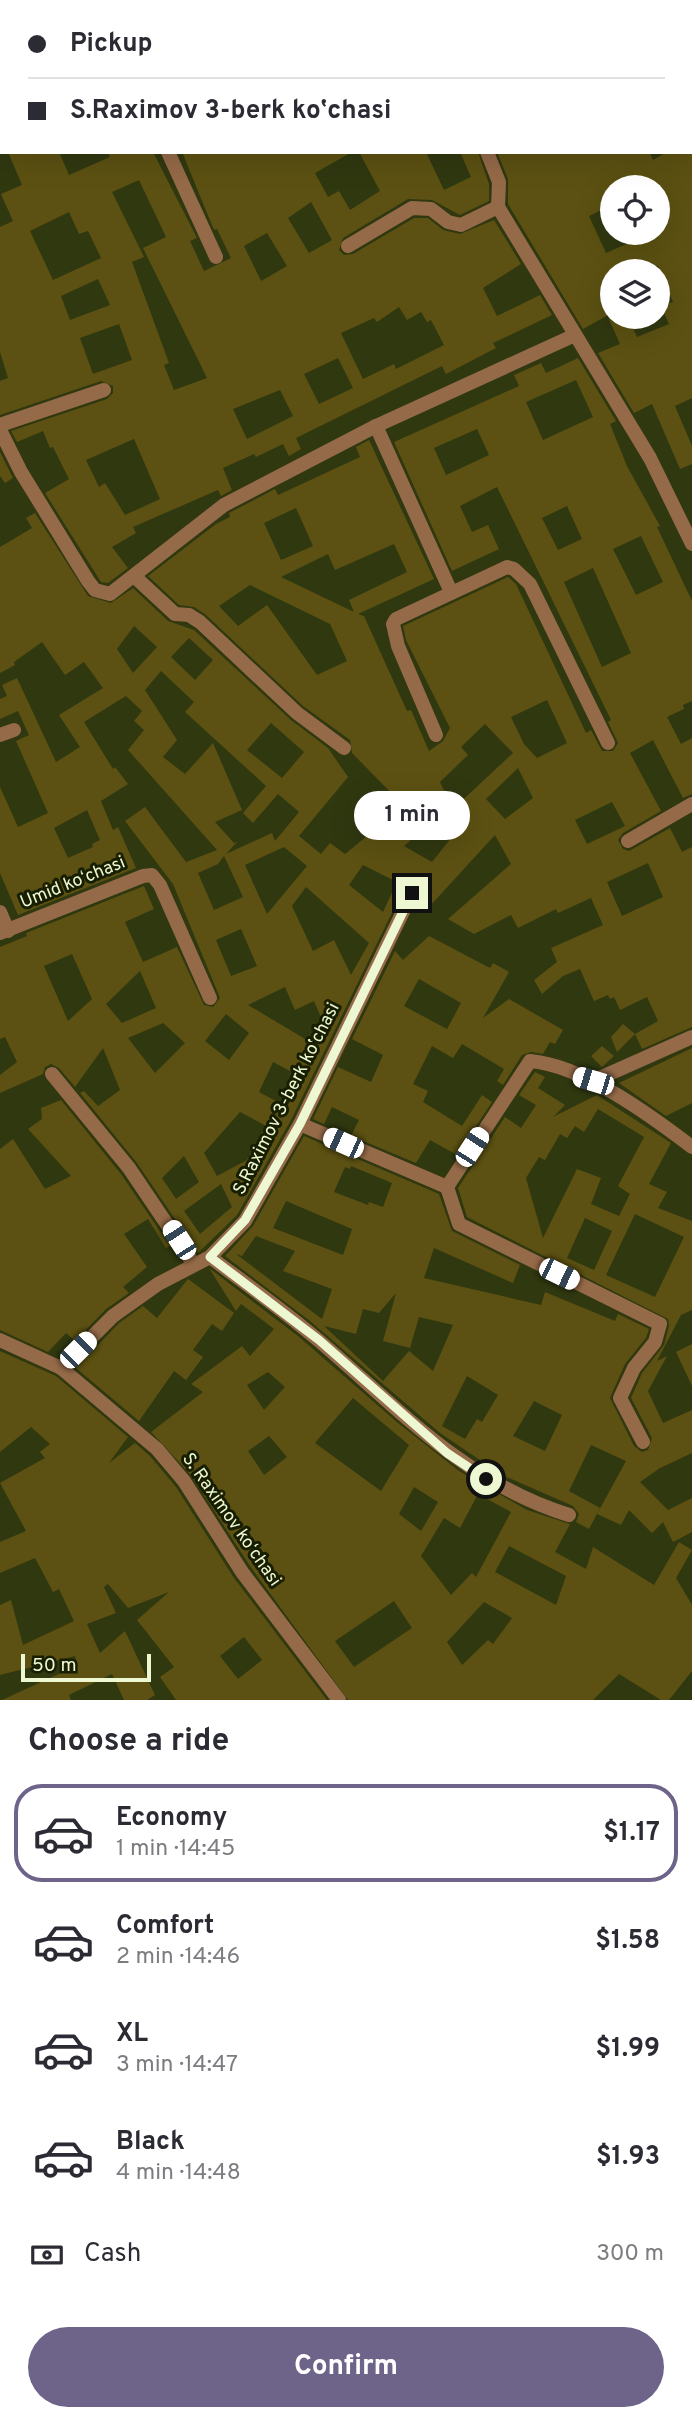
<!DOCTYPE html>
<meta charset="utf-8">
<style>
:root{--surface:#fff;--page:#f7f7f7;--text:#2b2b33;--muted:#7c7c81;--line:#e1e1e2;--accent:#6e6389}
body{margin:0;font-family:Overpass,sans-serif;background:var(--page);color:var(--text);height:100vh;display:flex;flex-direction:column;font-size:26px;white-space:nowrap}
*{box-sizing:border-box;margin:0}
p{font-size:23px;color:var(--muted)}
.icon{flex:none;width:38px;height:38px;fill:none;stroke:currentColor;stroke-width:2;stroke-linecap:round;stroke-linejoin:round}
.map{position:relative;height:1700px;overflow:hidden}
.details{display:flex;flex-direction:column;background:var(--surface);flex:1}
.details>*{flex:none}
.hud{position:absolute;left:0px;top:0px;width:693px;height:154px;box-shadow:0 7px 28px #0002;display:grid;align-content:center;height:154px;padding:0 28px;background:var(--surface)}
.fabs{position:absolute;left:600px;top:175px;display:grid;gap:14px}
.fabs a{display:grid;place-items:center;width:70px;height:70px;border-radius:50%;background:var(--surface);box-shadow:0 7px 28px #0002;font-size:35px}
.scale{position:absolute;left:21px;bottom:18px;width:130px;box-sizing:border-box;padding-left:7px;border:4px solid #edf7d2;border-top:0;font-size:19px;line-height:24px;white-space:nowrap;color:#edf7d2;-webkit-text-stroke:5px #181e01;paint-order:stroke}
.end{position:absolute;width:32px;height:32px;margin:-16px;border:9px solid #edf7d2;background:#111;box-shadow:0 0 0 4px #111}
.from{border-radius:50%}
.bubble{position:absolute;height:49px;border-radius:24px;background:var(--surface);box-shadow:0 7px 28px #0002;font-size:23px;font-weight:700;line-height:49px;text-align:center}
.car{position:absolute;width:21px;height:42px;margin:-21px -10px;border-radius:9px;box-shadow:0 0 5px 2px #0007;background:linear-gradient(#fff 24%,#345 0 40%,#fff 0 76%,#345 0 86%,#fff 0)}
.hud b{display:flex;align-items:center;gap:24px;height:66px;font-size:26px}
.hud b+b{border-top:2px solid var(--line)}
.hud i{width:18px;height:18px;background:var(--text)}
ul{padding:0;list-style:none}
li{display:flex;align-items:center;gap:21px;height:98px;margin:0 14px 10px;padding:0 14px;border:4px solid transparent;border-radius:28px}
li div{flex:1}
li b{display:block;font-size:26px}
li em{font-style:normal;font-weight:700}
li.current{border-color:var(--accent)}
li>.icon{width:63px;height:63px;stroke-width:1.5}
h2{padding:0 28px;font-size:32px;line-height:84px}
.pay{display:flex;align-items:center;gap:18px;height:77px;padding:0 28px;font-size:26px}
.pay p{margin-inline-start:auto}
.primary-button{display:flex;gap:14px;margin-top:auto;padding:14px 28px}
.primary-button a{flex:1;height:80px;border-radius:42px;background:var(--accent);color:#fff;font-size:28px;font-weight:700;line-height:80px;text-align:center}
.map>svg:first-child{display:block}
.building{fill:#5c5112;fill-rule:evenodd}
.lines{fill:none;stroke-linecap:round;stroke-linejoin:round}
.lane{stroke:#956a48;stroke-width:7}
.street{stroke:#956a48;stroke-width:14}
.secondary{stroke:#cb884f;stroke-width:18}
.route{stroke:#edf7d2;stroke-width:9}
.labels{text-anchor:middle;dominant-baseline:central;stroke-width:6;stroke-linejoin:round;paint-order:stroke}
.street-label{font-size:18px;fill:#edf7d2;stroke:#181e01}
</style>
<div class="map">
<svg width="692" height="1700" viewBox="0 0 692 1700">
<rect width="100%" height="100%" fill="#303810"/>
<!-- building -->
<g class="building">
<path d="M8,152h51l10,23 41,-18 -2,-5h45l44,86 -7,3 14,30 27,-13 -14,-29 -3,1 -32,-78h170l-37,21 13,24 11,-6 11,19 30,-19 -21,-39h67l18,38 27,-13 -11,-25h18l11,32v17l-29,14 -28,-15 -24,-1 -65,39 -4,12 5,5 9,-1 61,-36h14l15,12 17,4 34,-14 27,44 -38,24 14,28 43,-21 12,20 -59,28 3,5 -50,26 -4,-8 -146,72 5,11 -12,7 -6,-12 -27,13 -2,-3 -31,14 9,22 -11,6 -3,-6 -85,37 3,6 -24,14 16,21 -20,15 -7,-1 -56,-89 24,-14 -16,-32 -3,1 -7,-17 -26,11 -6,-11 96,-32 6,-6v-7l-12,-5 -101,34v-34l8,-3 -8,-26v-125l13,-6 -12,-27 21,-9zM139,180l27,57 -23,11 64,130 -33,12 -10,-25 5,-2 -37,-101 12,-5 -32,-65zM311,202l21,38 -23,13 -21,-35zM69,212l10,22 9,-3 13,27 -48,22 -23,-49zM267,233l20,33 -26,15 -17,-35zM98,279l12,26 -40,15 -9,-24zM399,307l8,13 14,-8 6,10 4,-2 13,25 -48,24 -2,-5 -31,15 -22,-46 33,-15 3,4zM119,324l13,36 -39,14 -13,-36zM338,358l15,30 -34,16 -15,-30zM280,390l13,26 -46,23 -14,-30zM134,439l26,60 -35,16 -20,-32 -6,4 -13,-27z"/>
<path d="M497,152h152l4,8 14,-8h25v246l-17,8 17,40v18l-12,5 -28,-65 -18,9 -36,-60 22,-9 -12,-27h20l9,20 32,-13 -8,-18 12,-4 -15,-36 -20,5 -4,-9 -22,9v42l-29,16 -75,-125v-25zM612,187h46v46h-31l4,9 -25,11 -17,-37 23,-11z"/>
<path d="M578,358l38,63 -6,3 17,42 33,60 -3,1 35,74v100l-9,4 1,4 -17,8 14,27 11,-6v56l-9,4 -30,-58 -23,13 31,58 -38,22 -5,7 5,9 6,2 41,-23 12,24 10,-5v180l-50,22 -7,-15 23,-13 -11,-24 -27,13 -6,-13 -4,2 -2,-4 -14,6 -14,-32 -17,7 -21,18 -8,-14 23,-18 -6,-14 52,-23 -12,-27 -33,15 -2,-4 -38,19 -7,-13 -37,19 -26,-15 63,-55 -16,-29 -66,72 -10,-6 2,-9 -4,-7 -6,-1 -7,4 -113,232 -54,95 -39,38 -61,-90 -57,-70 4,-2 14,15 22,-16 -17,-42 -28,39 -16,-19 -8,-4 -6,3 -2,7 -43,19v-18l17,-13 -12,-25 -5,2v-92l27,-11 -1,-3 118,-47 10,23 -29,13 18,40 34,-15 27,58 9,2 7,-9 -47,-114 -48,-63 20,-14 41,55 31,-12 -89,-100 16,-20 -10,-9 8,-10 -16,-15 -42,26 29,47 2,-2 13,17 -27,17 12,29 5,-3 18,41 -118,47 -18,-42v-86l18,40 30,-14 -32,-72 13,-6 -11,-24 -18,8v-20l7,-3 -5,-11 15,-7 39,84 24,-15 -21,-32 44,-27 -19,-26 -19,13 -23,-33 -28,20 1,3 -15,8v-126l32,-19 -6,-10 9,-5 53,83 23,7 22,-15 35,33 26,9 97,90 37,28 20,29 -49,59 22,18 9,-11 15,11 59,-48 -52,-53 -2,-13 -47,-34 -97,-91 -12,-8 -15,-2 -31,-29 68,-52 14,-7 -1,-4 46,-24 3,6 82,-38 -4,-10 13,-7 65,139 -76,35 6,2 43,95 4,-1 18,41 14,-10 7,-13 -44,-88 -3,-14 105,-49 8,7 70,149 5,-3 11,21h11l5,-8 -10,-21 3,-2 -114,-233 -37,19 12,26 16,-7 11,24 -47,22 -58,-129 125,-56 -5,-11 27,-12 5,10zM576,380l17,37 -50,23 -17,-38zM477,429l12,26 -43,20 -12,-27zM567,506l15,33 -24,11 -16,-32zM296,508l17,38 -32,14 -17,-37zM641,536l22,46 -27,13 -23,-46zM394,544l13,28 -58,28 5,12 -73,-35 47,-23 7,16zM593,568l38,85 -29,14 -38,-85zM250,585l80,39 17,37 -30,14 -50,-70 -29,21 -19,-20zM134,626l23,21 -24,26 -16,-24zM189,638l24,22 -18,20 -24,-23zM161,671l33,31 -9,10 81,74 -23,27 10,10 25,-29 21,18 -24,29 -3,-8 -46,21 11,-12 -3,1 -19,-21 27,-12 -29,-67 -28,31 -22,-17 14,-17 -32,-50zM547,700l20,43 -30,15 -13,-14 -13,-27zM271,723l33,29 -22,26 -35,-28zM485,724l28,29 -60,56 -13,-27 28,-27 -7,-8zM518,768l15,30 -28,21 -19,-20zM612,802l13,24 -38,18 -12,-24zM87,810l13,30 -8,4 1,3 -25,11 -14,-30zM432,821l19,17 -19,24 -28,-16zM284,847l23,19 -40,48 -22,-49zM224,856l19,41 -29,13 -16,-37 20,-9zM648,863l15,34 -41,19 -15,-34zM363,865l34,17 -14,30 -34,-27zM306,887l63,56 -18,32 -17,-35 -21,11 -21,-45zM241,929l16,37 -26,10 -15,-36zM72,954l20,45 -24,22 -24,-55zM140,971l16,37 -34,15 -16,-19zM285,987l10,23 19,-9 9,21 -11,21 -64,-38zM226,1014l23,19 -20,27 -24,-19zM163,1023l22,20 -30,30 -27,-35zM273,1062l30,16 -16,29 -28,-15zM240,1112l26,14 -19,34 -30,16 -13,-23zM184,1156l15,26 -23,17 -14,-21zM221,1184l11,23 -32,27 -16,-23z"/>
<polygon points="0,452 13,478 5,483 0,476"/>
<path d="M429,936l61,32 3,-5 16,9 -26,46 26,-19 54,31 -8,14 -5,-2 -7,12 -12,-2 -9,3 -19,30 -6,-4 7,-12 -42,-25 -9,14 -21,-12 -19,38 15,7 -5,11 39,24 20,-31 10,7 -35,53 -27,-15 -14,23 -65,-27 8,-16 -27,-13 -8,17 -11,-5 25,-52 33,15 12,-27 -31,-16 43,-88 8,9zM419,979l42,24 -14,26 -43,-23z"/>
<polygon points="623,1024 635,1034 617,1052 611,1037"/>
<polygon points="602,1046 614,1056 602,1067 591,1056"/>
<polygon points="692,1048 692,1103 666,1116 619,1083"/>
<path d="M535,1072l10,5 -7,11 27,17 -12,12 44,-22 74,48 -22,41 18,8 -9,16 34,13v89l-11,5 -24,46 10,-5 -19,35 15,32 29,-13v43l-32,15 -20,14 28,28 24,-12v34l-19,10 -10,-20 -11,11 -23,-23 -8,15 -24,-11 29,-53 -35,-16 -22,46 31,17 -11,21 -13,-7 3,-8 -6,-8 -71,-31 -62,-42 -130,-112 -85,-65 28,-30 51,-90 135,58 13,37 68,34 -7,18 -79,-35 -10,30 117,27 4,-13 70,29 3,-7 31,15 -3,9 -21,26 -15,34 24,48 8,6 6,-2 4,-12 -21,-40 11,-25 22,-28 5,-19 -1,-7 -201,-102 -9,-29 47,-71 16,11 15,-23 -17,-10zM598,1109l46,28 -26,49 12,8 -11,22 -28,-12 10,-26 -24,-9 -34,69 -17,-60 13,-21 6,3 15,-26 7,4 8,-12 9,6zM351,1166l41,17 -9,24 -14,-5 -1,3 -34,-13 11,-25 5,2zM286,1201l66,28 -9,26 -70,-27zM635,1214l49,23 -29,60 -49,-22zM585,1218l27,13 -18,39 -27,-12zM256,1236l39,15 -12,20 49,18 -10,30 -86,-65 6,2zM396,1293l-13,48 27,7 9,-31 34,8 -20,46 -24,-20 -26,30 -59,-55 32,8 7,-25 16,4zM467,1376l31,19 -16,27 -5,-3 -12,20 -23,-13zM534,1401l28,14 -17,36 -32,-15z"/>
<polygon points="61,1100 121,1174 170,1246 166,1248 148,1219 124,1234 147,1267 123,1287 129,1293 106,1309 75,1341 66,1333 48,1352 0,1330 0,1149 13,1139 45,1189 71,1176 28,1129 42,1119 41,1108"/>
<path d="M209,1268l89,68 100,87 61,48 68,39 43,14 -15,28 31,17 7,-22 61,38 25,-43 13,8 -16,28 16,27v66l-23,29h-8l-42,-26 -26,26h-245l-98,-134 -59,-91 -40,-43 52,-40 -12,-8 51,-38 8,10 24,-27 -33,-25 -5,7zM268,1372l17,15 -21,23 -17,-25zM353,1398l56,47 -28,46 -66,-48zM269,1436l18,21 -23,18 -16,-24zM414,1487l24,15 -17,29 -22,-17zM478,1494l33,18 -35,65 -4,-4 -21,22 -30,-39 23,-38 16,10zM509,1546l57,30 -10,29 -61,-33zM394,1601l18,27 -58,39 -19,-26zM484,1602l28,16 -19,26 -5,-4 -26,25 -15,-23z"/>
<polygon points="188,1279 234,1313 222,1331 212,1324 193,1350 203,1357 186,1380 174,1371 139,1421 76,1368 119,1323 143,1306 157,1318"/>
<polygon points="692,1344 692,1386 676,1352"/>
<path d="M0,1351l56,25 72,61 -19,26 26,-20 15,13 26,31 58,91 93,122h-151l-16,-23 14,-10 -37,-47 32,-28 -41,16 -20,-24 -4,3 12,26 -29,11 13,29 25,-22 30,64 -8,5h-23l-12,-26 -43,21 2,5h-69l76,-35 -3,-9 -75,19v-70l11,-5 12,45 51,-24 -15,-32 -6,3 -18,-34 -35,15v-31l26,-11 -26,-48 45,-25 -5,-6 10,-8 -19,-17 -31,25zM244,1637l18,23 -24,19 -18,-23z"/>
</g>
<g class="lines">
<!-- lane -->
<polyline class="lane" points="269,0 270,2"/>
<!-- street -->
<g class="street">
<polyline points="410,2 412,0"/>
<polyline points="168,152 216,257"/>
<polyline points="487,152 499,182 498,207 650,458 692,544"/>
<polyline points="348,246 412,208 431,209 448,222 461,225 498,207"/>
<polyline points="0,425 104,390"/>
<polyline points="376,426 451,592"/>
<polyline points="0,430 21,472 88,581 95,590 110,594 224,505 376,426 575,335"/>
<polyline points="134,576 175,614 189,615 200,622 297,713 344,748"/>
<polyline points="0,735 14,730"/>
<polyline points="436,735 398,646 393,624 396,619 507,567 514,569 530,584 608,743"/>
<polyline points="628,841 692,804"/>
<polyline points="0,912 8,931"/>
<polyline points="0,933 143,876 152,875 160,885 210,998"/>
<polyline points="52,1074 129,1168 193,1263"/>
<polyline points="593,1081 692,1037"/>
<path d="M300,1124l147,63 83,-126c52,4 120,54 162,86"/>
<polyline points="447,1187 459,1224 660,1324 655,1342 634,1368 620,1398 643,1442"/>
<path d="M210,1257c36,27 73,53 107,82 80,68 148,144 252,176"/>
<polyline points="0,1340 61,1368 157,1449 184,1481 242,1572 339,1700"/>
<polyline points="61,1368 113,1316 158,1284 210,1257 245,1221 300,1124 412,893"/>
</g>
<!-- secondary -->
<g class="secondary">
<polyline points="255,2 259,0"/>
<polyline points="0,117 2,117"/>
</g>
</g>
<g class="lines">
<!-- route -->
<polyline class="route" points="412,893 300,1124 245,1220 210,1257 319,1340 447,1453 486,1479"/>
</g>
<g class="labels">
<!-- street labels -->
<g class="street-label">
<text transform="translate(73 883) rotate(-22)">Umid koʻchasi</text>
<text transform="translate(287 1099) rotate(-63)">S.Raximov 3-berk koʼchasi</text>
<text transform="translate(231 1520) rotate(55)">S. Raximov koʻchasi</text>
</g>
</g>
</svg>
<div class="fabs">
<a><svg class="icon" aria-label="locate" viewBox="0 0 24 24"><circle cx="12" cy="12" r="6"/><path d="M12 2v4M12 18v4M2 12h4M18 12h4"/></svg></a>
<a><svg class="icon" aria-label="layers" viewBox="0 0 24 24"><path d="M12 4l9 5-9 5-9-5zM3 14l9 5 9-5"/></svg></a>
</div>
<div class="scale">50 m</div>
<i class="end from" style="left:486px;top:1479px"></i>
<i class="end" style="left:412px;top:893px"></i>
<div class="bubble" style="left:354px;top:791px;width:116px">1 min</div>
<i class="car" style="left:593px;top:1081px;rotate:287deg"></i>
<i class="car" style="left:343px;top:1143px;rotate:294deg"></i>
<i class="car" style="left:472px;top:1147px;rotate:33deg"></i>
<i class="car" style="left:179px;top:1240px;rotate:327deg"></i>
<i class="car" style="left:559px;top:1274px;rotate:116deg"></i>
<i class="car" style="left:78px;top:1350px;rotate:45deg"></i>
<div class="hud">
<b><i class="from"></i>Pickup</b>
<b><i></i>S.Raximov 3-berk koʼchasi</b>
</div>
</div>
<section class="details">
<h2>Choose a ride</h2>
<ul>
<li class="current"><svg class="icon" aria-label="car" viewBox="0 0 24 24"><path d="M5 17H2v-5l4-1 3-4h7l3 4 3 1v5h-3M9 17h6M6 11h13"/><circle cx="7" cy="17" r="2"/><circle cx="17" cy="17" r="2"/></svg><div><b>Economy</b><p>1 min · 14:45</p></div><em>$1.17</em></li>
<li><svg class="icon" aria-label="car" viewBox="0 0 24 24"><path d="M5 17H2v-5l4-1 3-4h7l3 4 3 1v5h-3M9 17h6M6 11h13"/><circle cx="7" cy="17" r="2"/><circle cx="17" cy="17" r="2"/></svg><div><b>Comfort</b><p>2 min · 14:46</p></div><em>$1.58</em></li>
<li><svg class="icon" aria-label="car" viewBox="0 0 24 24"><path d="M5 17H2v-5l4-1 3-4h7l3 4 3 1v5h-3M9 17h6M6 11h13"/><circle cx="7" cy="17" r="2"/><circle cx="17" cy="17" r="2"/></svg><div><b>XL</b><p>3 min · 14:47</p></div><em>$1.99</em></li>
<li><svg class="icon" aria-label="car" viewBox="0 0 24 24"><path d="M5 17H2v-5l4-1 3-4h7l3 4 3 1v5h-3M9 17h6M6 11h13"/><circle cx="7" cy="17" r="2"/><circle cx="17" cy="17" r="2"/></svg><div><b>Black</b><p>4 min · 14:48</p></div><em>$1.93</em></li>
</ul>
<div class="pay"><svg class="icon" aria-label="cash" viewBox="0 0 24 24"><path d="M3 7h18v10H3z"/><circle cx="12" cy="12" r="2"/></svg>Cash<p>300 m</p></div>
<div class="primary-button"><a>Confirm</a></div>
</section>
